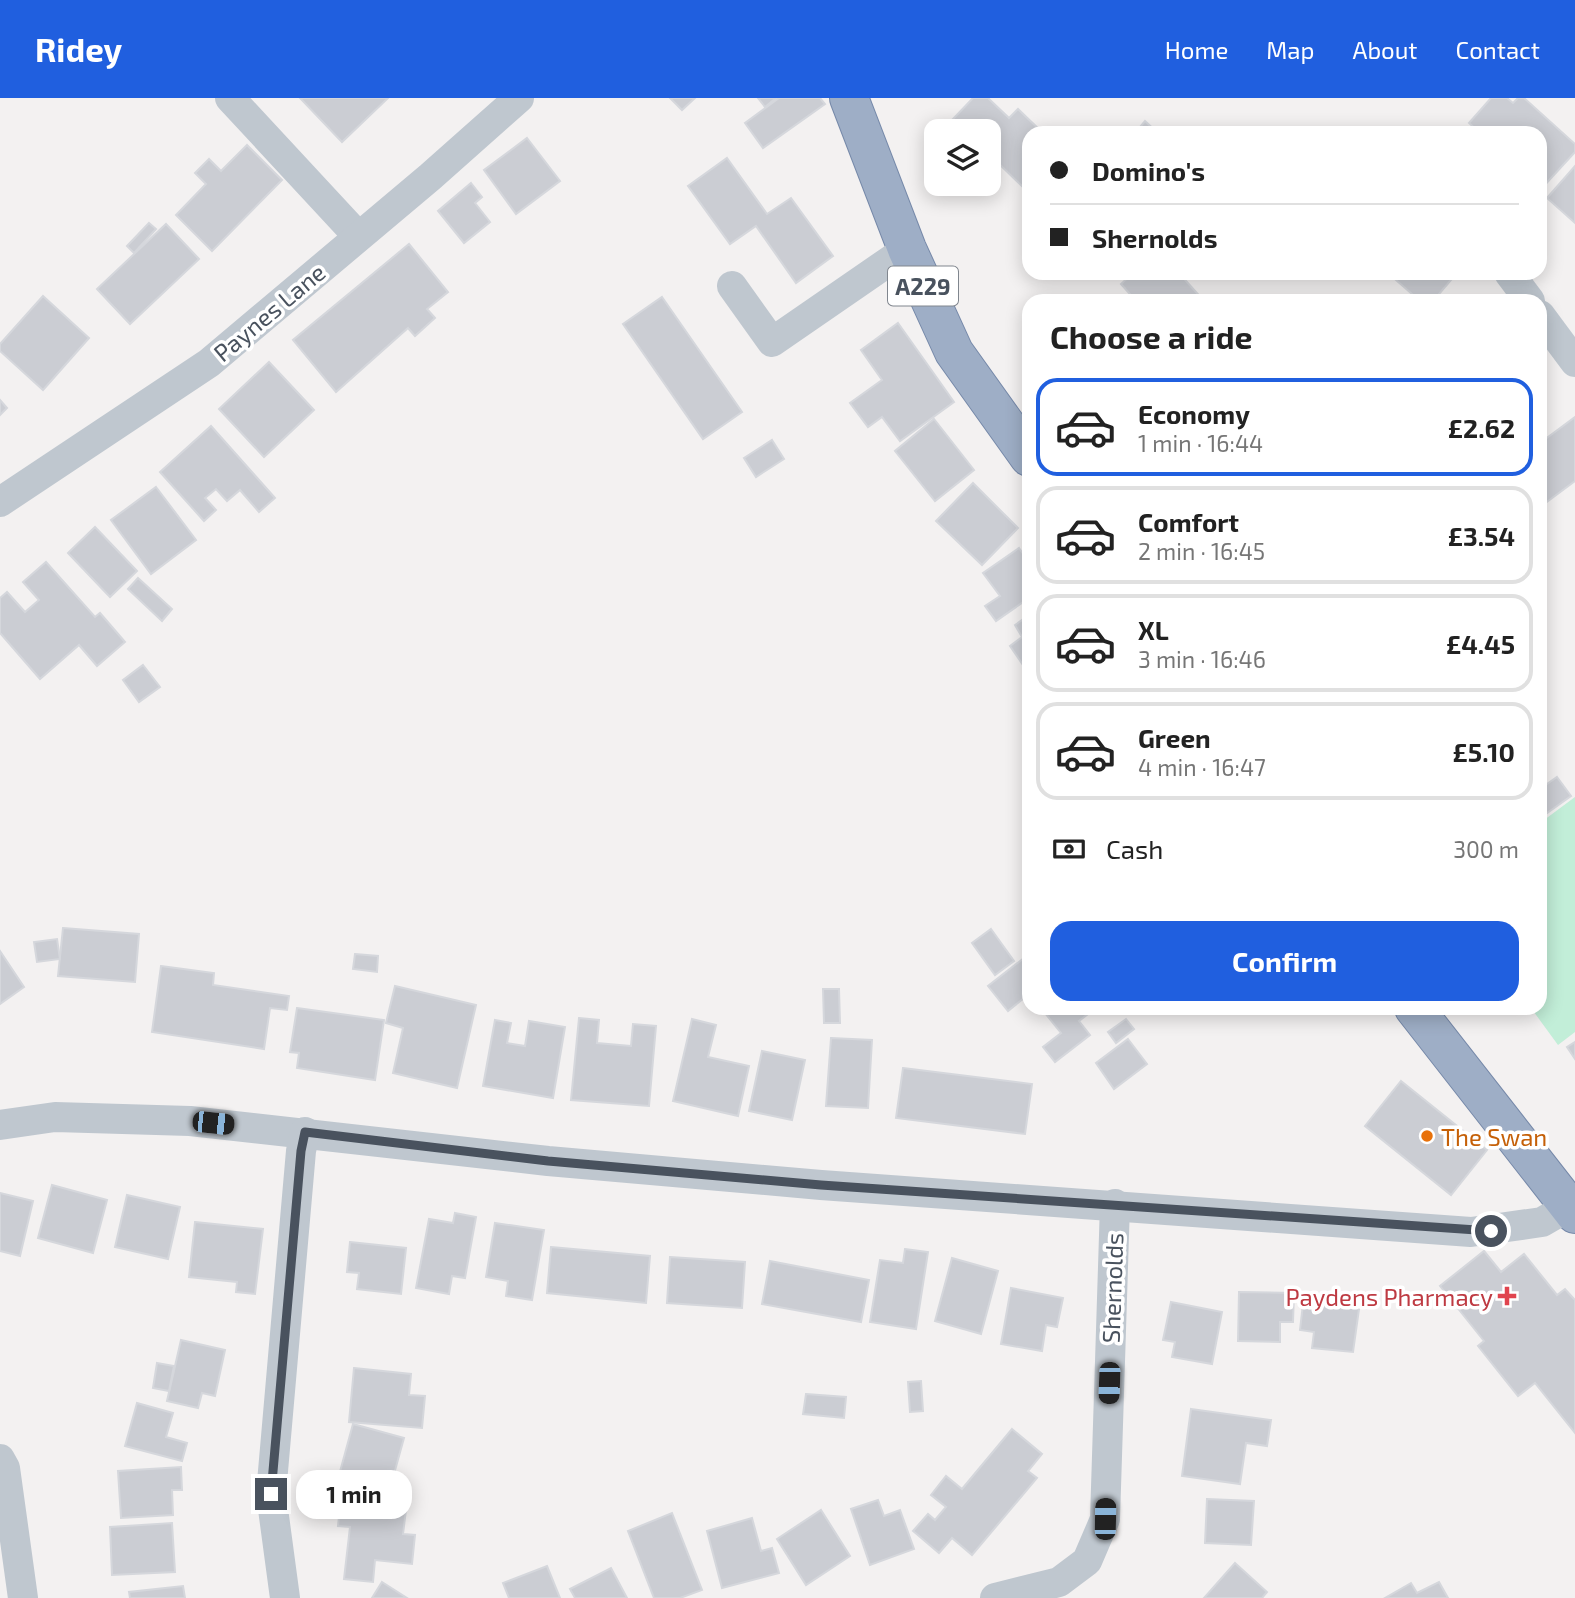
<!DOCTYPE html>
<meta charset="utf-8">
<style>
:root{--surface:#fff;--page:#f2f2f2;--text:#222;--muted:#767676;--line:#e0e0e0;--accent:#205fdf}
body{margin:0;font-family:"Exo 2",sans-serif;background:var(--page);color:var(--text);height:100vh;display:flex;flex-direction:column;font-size:26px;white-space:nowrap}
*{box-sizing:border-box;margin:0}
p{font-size:23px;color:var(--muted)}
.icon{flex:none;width:38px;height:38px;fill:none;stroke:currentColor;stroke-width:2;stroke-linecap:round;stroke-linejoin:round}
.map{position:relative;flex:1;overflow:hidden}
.details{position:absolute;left:1022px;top:196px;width:525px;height:721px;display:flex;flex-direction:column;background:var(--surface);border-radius:21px;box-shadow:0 4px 18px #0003}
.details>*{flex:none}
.banner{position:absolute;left:1022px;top:28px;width:525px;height:154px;border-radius:21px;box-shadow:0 4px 18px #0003;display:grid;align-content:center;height:154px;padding:0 28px;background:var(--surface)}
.controls{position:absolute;left:924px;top:21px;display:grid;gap:14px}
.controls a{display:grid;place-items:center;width:77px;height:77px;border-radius:14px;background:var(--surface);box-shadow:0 4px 18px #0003;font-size:35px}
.end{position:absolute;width:32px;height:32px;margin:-16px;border:9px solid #49525e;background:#fff;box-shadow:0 0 0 4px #fff}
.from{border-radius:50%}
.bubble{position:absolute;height:49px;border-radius:21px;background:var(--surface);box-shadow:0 4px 18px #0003;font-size:23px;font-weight:700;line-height:49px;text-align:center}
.car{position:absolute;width:21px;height:42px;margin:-21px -10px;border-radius:9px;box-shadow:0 0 5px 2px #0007;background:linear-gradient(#222 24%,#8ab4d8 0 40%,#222 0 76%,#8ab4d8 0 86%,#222 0)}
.banner b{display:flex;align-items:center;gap:24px;height:66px;font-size:26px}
.banner b+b{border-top:2px solid var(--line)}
.banner i{width:18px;height:18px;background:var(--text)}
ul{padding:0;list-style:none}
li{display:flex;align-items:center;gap:21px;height:98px;margin:0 14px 10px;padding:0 14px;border:4px solid var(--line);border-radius:21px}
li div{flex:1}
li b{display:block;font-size:26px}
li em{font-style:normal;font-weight:700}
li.current{border-color:var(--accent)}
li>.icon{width:63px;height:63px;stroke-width:1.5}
h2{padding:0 28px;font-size:32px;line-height:84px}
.pay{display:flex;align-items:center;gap:18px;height:77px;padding:0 28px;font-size:26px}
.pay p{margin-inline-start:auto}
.primary-button{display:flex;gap:14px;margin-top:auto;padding:14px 28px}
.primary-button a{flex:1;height:80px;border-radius:21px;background:var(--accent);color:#fff;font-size:28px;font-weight:700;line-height:80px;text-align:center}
header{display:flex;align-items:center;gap:42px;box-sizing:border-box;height:98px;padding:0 35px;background:var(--accent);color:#fff}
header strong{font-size:33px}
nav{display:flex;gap:38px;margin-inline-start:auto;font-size:24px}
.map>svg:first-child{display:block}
.green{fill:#c2eed8}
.building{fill:#cbcdd3;stroke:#d5d7dc;stroke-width:2}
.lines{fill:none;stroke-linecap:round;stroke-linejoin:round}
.trunk-casing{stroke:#7689a9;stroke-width:40}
.minor{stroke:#bfc7cf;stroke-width:30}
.trunk{stroke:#9eaec6;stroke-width:38}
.route{stroke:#49525e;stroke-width:9}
.food-dot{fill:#e8710a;stroke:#fff;stroke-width:2.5}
.health-dot{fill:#e0444e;stroke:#fff;stroke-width:2.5}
.labels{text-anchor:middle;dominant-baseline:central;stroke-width:7;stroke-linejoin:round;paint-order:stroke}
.shield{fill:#fff;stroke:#80868e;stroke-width:2}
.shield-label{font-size:23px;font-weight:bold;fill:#49525e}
.street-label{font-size:24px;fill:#49525e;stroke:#fff}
.food-label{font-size:24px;fill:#c56008;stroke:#fff;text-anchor:start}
.health-label{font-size:24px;fill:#be3a42;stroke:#fff;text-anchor:end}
</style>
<header>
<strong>Ridey</strong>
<nav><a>Home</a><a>Map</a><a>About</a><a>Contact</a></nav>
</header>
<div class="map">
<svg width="1575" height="1500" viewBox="0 0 1575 1500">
<rect width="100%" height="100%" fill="#f3f1f1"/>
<!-- green -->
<polygon class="green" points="1575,699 1575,934 1558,947 1531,910 1540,910 1540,725"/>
<!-- building -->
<g class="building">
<polygon points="300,0 388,0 342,44"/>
<polygon points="670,0 695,0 682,12"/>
<polygon points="758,0 776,0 765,9"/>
<polygon points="779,0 820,0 825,6 763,50 745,25"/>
<polygon points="973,0 988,0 1009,20 1018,11 1043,35 1029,35 1029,95 989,56 989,33 965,33 953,21"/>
<polygon points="1491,0 1507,0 1513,5 1518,0 1524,0 1575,46 1575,54 1542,90 1540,35 1480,35 1469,25"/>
<polygon points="1145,23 1158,35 1135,35"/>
<polygon points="527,40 560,83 516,116 484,72"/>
<polygon points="247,47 282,82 212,153 176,117 206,86 195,75 209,61 221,73"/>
<polygon points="727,60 767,116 791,100 833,158 796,185 756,128 730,146 688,88"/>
<polygon points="1575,68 1575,125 1547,100"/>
<polygon points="471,85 482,99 475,105 490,124 464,145 438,113"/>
<polygon points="149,125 156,131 134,155 127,148"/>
<polygon points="166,126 199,161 130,226 97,191"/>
<polygon points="409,146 448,194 427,211 435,220 415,238 408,230 336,294 293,242"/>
<polygon points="1133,175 1179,175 1204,203 1136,203 1121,186"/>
<polygon points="1388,175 1457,175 1433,203 1420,203"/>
<polygon points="43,198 89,240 43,292 0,253 0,246"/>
<polygon points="662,199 742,314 703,341 623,226"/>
<polygon points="898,225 954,304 900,343 882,319 868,329 850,305 882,282 861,252"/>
<polygon points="269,264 314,312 264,359 219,311"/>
<polygon points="0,302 7,310 0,317"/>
<polygon points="1575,319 1575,383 1540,409 1540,345"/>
<polygon points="934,321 974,372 935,403 895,353"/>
<polygon points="211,328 275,400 259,414 240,392 227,403 216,391 205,400 216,412 204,423 160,374"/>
<polygon points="772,342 784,361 756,379 744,360"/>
<polygon points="973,385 1018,430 982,467 936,423"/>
<polygon points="156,389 196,442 151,476 111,422"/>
<polygon points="95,429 137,473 110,499 68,455"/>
<polygon points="1019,450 1029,464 1029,500 996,523 985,508 1000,498 983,475"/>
<polygon points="46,464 95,519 100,515 125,544 97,568 79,547 40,581 0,535 0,500 7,494 25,514 39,502 23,484"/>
<polygon points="138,480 172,511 162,523 128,491"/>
<polygon points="1029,517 1029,576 1010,548 1022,539 1015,527"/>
<polygon points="143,567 160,589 139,604 123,582"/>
<polygon points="1557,679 1571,698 1540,720 1540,691"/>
<polygon points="63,830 139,836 135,884 58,878"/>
<polygon points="991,831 1014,863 995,877 972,845"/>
<polygon points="57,841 60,861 37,864 34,844"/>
<polygon points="0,853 24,889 0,906"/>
<polygon points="355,856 378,858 377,874 353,871"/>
<polygon points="1029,856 1029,896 1008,913 988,888"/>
<polygon points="161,868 214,875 213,887 289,898 287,912 270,910 264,951 152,934"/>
<polygon points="395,888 476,907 457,990 393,975 403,930 386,925"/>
<polygon points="823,891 839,891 840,925 824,925"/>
<polygon points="297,910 384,922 375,982 297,970 299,955 290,954"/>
<polygon points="1041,910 1089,910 1092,913 1079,923 1090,937 1055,964 1043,949 1061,935"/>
<polygon points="579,920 599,922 597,945 631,948 633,926 656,928 649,1008 571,1002"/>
<polygon points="692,921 716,927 708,959 749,968 738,1018 673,1003"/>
<polygon points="1126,921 1134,931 1116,945 1108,934"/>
<polygon points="495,922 511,925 507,945 525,948 529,923 565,929 553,1000 483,988"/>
<polygon points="831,940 872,942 868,1010 826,1008"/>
<polygon points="1128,941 1147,966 1114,991 1096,965"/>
<polygon points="1575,944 1575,961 1567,949"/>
<polygon points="762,953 805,962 792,1022 749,1013"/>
<polygon points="903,970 1032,986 1025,1036 896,1020"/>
<polygon points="1401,983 1487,1052 1451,1097 1365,1028"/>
<polygon points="52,1087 107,1102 93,1155 38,1140"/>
<polygon points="0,1095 33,1103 20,1158 0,1153"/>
<polygon points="127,1097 180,1109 168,1161 115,1149"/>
<polygon points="455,1115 476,1119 465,1180 452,1178 449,1196 416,1190 429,1121 453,1125"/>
<polygon points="195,1124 263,1131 255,1196 236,1194 237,1184 189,1179"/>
<polygon points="495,1125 544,1132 532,1202 506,1198 508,1183 486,1179"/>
<polygon points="350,1144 406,1150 401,1196 357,1191 359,1175 347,1174"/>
<polygon points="551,1149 650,1158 646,1205 547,1195"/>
<polygon points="905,1151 928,1154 916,1231 870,1224 880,1162 903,1165"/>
<polygon points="1484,1153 1501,1174 1524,1156 1557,1197 1565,1191 1575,1202 1575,1335 1535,1285 1518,1298 1478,1248 1484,1243 1440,1188"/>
<polygon points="670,1159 745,1164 742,1210 667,1205"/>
<polygon points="952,1160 998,1173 981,1236 935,1223"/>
<polygon points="770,1163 869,1182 861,1224 762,1206"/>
<polygon points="1011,1190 1063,1200 1057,1229 1046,1227 1042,1253 1001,1246"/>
<polygon points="1239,1194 1294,1195 1293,1224 1280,1224 1280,1244 1238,1243"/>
<polygon points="1304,1197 1360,1204 1353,1254 1312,1250 1314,1234 1300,1232"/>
<polygon points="1171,1204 1222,1214 1212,1266 1172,1259 1175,1244 1163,1242"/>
<polygon points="181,1242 225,1252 215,1298 202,1295 198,1310 167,1303"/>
<polygon points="157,1265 174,1268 169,1293 153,1290"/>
<polygon points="354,1270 411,1276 409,1297 425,1298 422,1330 349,1324"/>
<polygon points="921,1283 923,1313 910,1314 908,1284"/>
<polygon points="806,1296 846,1299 844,1320 803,1316"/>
<polygon points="137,1305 173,1315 166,1339 187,1345 182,1363 125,1348"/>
<polygon points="1191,1311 1271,1322 1267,1348 1246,1345 1240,1386 1182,1378"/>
<polygon points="353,1326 404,1340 389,1394 338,1381"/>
<polygon points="1012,1331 1042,1356 1028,1373 1037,1380 972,1457 952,1440 939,1455 913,1433 928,1416 935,1422 946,1409 931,1397 946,1378 962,1391"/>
<polygon points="181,1369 182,1392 172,1392 173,1417 121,1420 118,1373"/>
<polygon points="341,1398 407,1404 403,1436 415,1437 412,1466 375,1462 373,1484 344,1481 350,1429 338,1428"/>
<polygon points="1207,1401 1254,1403 1251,1447 1205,1445"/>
<polygon points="878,1402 884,1418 900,1412 914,1451 870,1467 851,1411"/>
<polygon points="821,1412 850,1458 806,1487 777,1441"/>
<polygon points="672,1415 702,1492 680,1500 654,1500 628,1433"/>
<polygon points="752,1420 761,1453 772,1450 779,1475 722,1490 707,1433"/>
<polygon points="172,1425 175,1474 112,1477 110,1429"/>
<polygon points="1235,1465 1267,1494 1262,1500 1204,1500"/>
<polygon points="547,1468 560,1500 509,1500 503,1485"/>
<polygon points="611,1470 627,1500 575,1500 570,1491"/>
<polygon points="382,1484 407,1500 372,1500"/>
<polygon points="1439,1484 1448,1500 1385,1500 1411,1485 1417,1495"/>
<polygon points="183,1488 185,1500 130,1500 129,1494"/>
</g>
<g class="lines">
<!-- trunk casing -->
<g class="trunk-casing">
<g id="trunk">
<polyline points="849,0 907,151 954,254 1029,359"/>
<polyline points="1414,910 1575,1116"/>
</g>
</g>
<!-- minor -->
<g class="minor">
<polyline points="230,0 358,138"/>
<polyline points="1509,175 1530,203"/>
<polyline points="732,188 772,244 907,151"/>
<polyline points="1540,217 1575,264"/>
<polyline points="0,404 209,265 430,79 519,0"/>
<polyline points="0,1027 55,1019 190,1023 548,1063 821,1087 1471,1134 1542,1124 1568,1109"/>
<polyline points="0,1361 5,1370 23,1500"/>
<polyline points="285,1500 271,1396 301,1053 305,1034"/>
<polyline points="995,1500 1059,1484 1087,1463 1105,1421 1115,1106"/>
</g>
<!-- trunk -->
<use href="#trunk" class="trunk"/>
</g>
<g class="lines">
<!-- route -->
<polyline class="route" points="271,1396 301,1053 305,1034 548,1063 821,1087 1491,1133"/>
</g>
<!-- markers -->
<circle class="food-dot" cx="1427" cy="1038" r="7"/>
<path class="health-dot" d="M1503.5 1187.5h7v7h7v7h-7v7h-7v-7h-7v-7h7z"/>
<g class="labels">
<!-- shield labels -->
<rect class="shield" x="888" y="168.5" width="70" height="39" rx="5"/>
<g class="shield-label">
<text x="923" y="188">A229</text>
</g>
<!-- street labels -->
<g class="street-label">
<text transform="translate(269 214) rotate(-40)">Paynes Lane</text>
<text transform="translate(1112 1190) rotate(-88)">Shernolds</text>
</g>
<!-- food labels -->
<g class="food-label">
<text x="1441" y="1038">The Swan</text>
</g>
<!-- health labels -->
<g class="health-label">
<text x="1493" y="1198">Paydens Pharmacy</text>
</g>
</g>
</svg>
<div class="controls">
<a><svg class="icon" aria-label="layers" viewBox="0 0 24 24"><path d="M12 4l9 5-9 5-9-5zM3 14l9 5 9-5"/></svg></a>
</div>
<i class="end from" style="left:1491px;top:1133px"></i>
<i class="end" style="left:271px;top:1396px"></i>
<div class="bubble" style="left:296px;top:1372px;width:116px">1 min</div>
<i class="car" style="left:213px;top:1025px;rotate:96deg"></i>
<i class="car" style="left:1109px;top:1285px;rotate:182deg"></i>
<i class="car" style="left:1105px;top:1421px;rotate:1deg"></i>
<div class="banner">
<b><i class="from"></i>Domino's</b>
<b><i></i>Shernolds</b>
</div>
<section class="details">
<h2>Choose a ride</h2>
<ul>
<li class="current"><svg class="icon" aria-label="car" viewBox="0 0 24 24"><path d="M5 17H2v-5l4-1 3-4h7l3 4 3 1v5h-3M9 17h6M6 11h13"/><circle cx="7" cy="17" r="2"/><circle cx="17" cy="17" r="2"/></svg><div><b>Economy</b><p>1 min · 16:44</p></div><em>£2.62</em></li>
<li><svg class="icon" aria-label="car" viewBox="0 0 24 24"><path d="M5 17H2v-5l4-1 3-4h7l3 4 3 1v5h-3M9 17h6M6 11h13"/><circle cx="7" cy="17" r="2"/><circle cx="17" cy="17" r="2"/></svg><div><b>Comfort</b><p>2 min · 16:45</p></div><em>£3.54</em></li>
<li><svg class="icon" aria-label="car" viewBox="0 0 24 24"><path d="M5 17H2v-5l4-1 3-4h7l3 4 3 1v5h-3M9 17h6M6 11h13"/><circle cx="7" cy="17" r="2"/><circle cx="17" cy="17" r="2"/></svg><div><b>XL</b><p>3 min · 16:46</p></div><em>£4.45</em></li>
<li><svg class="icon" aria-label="car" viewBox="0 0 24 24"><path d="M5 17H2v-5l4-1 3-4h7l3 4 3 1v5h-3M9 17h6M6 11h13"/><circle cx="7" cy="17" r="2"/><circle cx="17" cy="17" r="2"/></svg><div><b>Green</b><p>4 min · 16:47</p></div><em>£5.10</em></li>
</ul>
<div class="pay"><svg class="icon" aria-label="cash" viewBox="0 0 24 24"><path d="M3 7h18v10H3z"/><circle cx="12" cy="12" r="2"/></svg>Cash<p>300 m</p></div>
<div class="primary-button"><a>Confirm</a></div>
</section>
</div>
